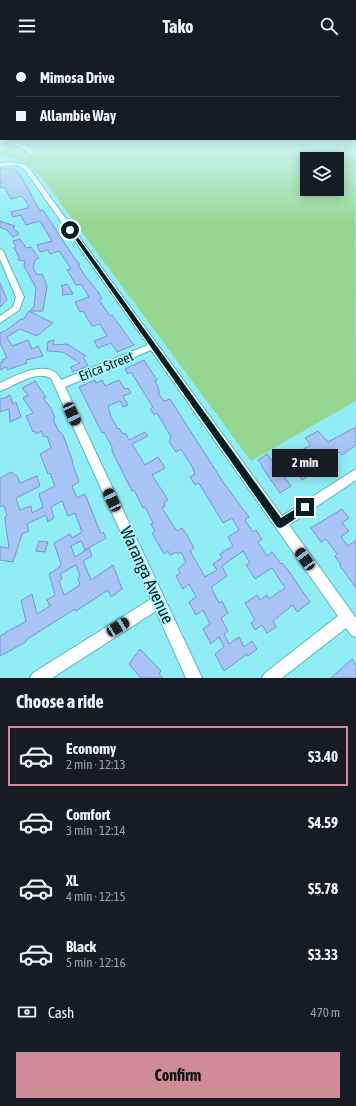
<!DOCTYPE html>
<meta charset="utf-8">
<style>
:root{--surface:#171b24;--page:#242831;--text:#f1f3f6;--muted:#9ea1a6;--line:#363941;--accent:#cf8c97}
body{margin:0;font-family:"Asap Condensed",sans-serif;background:var(--page);color:var(--text);height:100vh;display:flex;flex-direction:column;font-size:15px;white-space:nowrap}
*{box-sizing:border-box;margin:0}
p{font-size:13px;color:var(--muted)}
.icon{flex:none;width:22px;height:22px;fill:none;stroke:currentColor;stroke-width:2;stroke-linecap:round;stroke-linejoin:round}
.map{position:relative;height:626px;overflow:hidden}
.drawer{display:flex;flex-direction:column;background:var(--surface);flex:1}
.drawer>*{flex:none}
.top-card{position:absolute;left:0px;top:0px;width:356px;height:88px;box-shadow:0 2px 10px #0003;display:grid;align-content:center;height:88px;padding:0 16px;background:var(--surface)}
.tools{position:absolute;left:300px;top:100px;display:grid;gap:8px}
.tools a{display:grid;place-items:center;width:44px;height:44px;border-radius:0px;background:var(--surface);box-shadow:0 2px 10px #0003;font-size:20px}
.end{position:absolute;width:18px;height:18px;margin:-9px;border:5px solid #022023;background:#fff;box-shadow:0 0 0 2px #fff}
.from{border-radius:50%}
.bubble{position:absolute;height:28px;border-radius:0px;background:var(--surface);box-shadow:0 2px 10px #0003;font-size:13px;font-weight:700;line-height:28px;text-align:center}
.car{position:absolute;width:12px;height:24px;margin:-12px -6px;border-radius:5px;box-shadow:0 0 3px 1px #0007;background:linear-gradient(#222 24%,#8ab4d8 0 40%,#222 0 76%,#8ab4d8 0 86%,#222 0)}
.top-card b{display:flex;align-items:center;gap:14px;height:38px;font-size:15px}
.top-card b+b{border-top:1px solid var(--line)}
.top-card i{width:10px;height:10px;background:var(--text)}
ul{padding:0;list-style:none}
li{display:flex;align-items:center;gap:12px;height:60px;margin:0 8px 6px;padding:0 8px;border:2px solid transparent;border-radius:0px}
li div{flex:1}
li b{display:block;font-size:15px}
li em{font-style:normal;font-weight:700}
li.current{border-color:var(--accent)}
li>.icon{width:36px;height:36px;stroke-width:1.5}
h2{padding:0 16px;font-size:18px;line-height:48px}
.pay{display:flex;align-items:center;gap:10px;height:44px;padding:0 16px;font-size:15px}
.pay p{margin-inline-start:auto}
.primary-button{display:flex;gap:8px;margin-top:auto;padding:8px 16px}
.primary-button a{flex:1;height:46px;border-radius:0px;background:var(--accent);color:#111;font-size:16px;font-weight:700;line-height:46px;text-align:center}
header{display:flex;justify-content:space-between;align-items:center;height:52px;padding:0 16px;background:var(--surface);font-size:18px;font-weight:700}
.map>svg:first-child{display:block}
.green{fill:#95d791;fill-rule:evenodd}
.building{fill:#a8c3f6;stroke:#7996cd;fill-rule:evenodd}
.lines{fill:none;stroke-linecap:round;stroke-linejoin:round}
.minor-casing{stroke:#58b6be;stroke-width:2}
.minor{fill:#fff;fill-rule:evenodd}
.route{fill:#022023}
.labels{text-anchor:middle;dominant-baseline:central;stroke-width:3.5;stroke-linejoin:round;paint-order:stroke}
.street-label{font-size:14px;fill:#022023;stroke:#aff7fe}
.near-street-label{font-size:17px;fill:#022023;stroke:#aff7fe}
</style>
<header><svg class="icon" aria-label="menu" viewBox="0 0 24 24"><path d="M4 6h16M4 12h16M4 18h16"/></svg>Tako<svg class="icon" aria-label="search" viewBox="0 0 24 24"><circle cx="10" cy="10" r="6"/><path d="M15 15l6 6"/></svg></header>
<div class="map">
<svg width="356" height="626" viewBox="0 0 356 626">
<rect width="100%" height="100%" fill="#90edf5"/>
<!-- green -->
<g class="green">
<polygon points="0,85 1,87 45,87 0,96"/>
<path d="M355,85l1,264 -105,60 -212,-287 -15,-12 -24,-7v-6l53,-10h302zM307,107h30v30h-30z"/>
</g>
<!-- building -->
<g class="building">
<polygon points="0,117 14,117 20,122 40,159 43,158 75,207 80,212 78,213 86,225 99,241 102,247 99,248 110,264 112,263 134,293 117,300 111,291 98,296 94,289 107,284 100,272 92,274 83,259 80,260 75,250 89,245 81,232 76,233 67,218 71,217 59,199 50,202 48,198 40,200 37,193 52,189 40,169 26,173 21,163 13,165 11,160 28,156 27,155 29,154 22,144 11,147 5,136 0,135 0,131 2,131 0,128"/>
<polygon points="0,169 15,174 13,176 19,182 13,185 7,178 0,175"/>
<polygon points="20,187 26,196 31,195 39,206 35,208 33,216 37,223 42,222 47,234 43,259 30,259 34,254 36,236 24,214 25,209 18,208 19,205 14,196 16,195 13,189"/>
<polygon points="0,231 7,248 0,255"/>
<polygon points="67,232 73,242 62,243 63,237 61,234"/>
<polygon points="29,259 53,271 37,284 20,277 7,285 12,294 28,288 32,297 38,294 43,304 26,308 27,311 7,318 6,315 0,318 0,311 3,310 2,308 7,306 0,291 0,281 5,279 21,267 23,268"/>
<polygon points="54,288 53,293 67,292 86,304 83,305 89,315 85,315 73,320 71,315 80,311 63,300 47,299 48,290"/>
<polygon points="144,308 157,328 155,329 159,337 158,338 160,340 158,341 164,349 170,347 223,430 249,465 245,468 253,480 256,478 262,487 258,490 267,504 272,500 281,512 282,511 288,518 310,550 297,560 293,553 273,569 276,575 267,581 262,573 255,578 251,571 255,568 245,551 257,543 260,548 267,543 269,547 285,536 272,516 255,527 246,513 250,511 243,499 222,514 227,524 211,535 219,551 222,549 228,561 221,566 228,579 224,582 229,592 239,585 244,595 252,589 257,597 248,604 247,602 224,619 215,602 224,595 219,585 211,592 203,577 210,572 203,558 196,563 189,550 196,545 189,532 183,537 176,524 180,521 178,517 186,510 181,500 178,502 177,500 170,503 168,499 164,502 152,481 155,479 151,472 153,471 145,455 143,456 134,438 132,439 112,399 112,395 104,380 102,381 79,335 95,328 96,331 102,328 105,334 119,328 125,337 128,336 131,341 123,344 128,353 123,355 120,349 108,354 111,365 118,377 119,376 122,381 126,382 129,388 145,380 148,384 132,392 145,413 158,405 165,416 152,423 168,448 164,451 165,454 162,456 177,479 182,476 187,483 194,496 190,499 205,525 217,518 213,512 222,506 220,502 233,494 228,485 239,478 232,466 223,471 199,431 195,433 190,425 195,422 193,418 194,418 181,397 176,400 169,390 171,385 157,361 154,363 150,357 153,355 131,320 128,322 125,317"/>
<path d="M35,329l11,16 -3,1 8,10 4,10 -2,1 5,11 5,5 10,27h-1l7,20 -7,4 5,12 8,-4 16,40 2,-2 3,6 -21,12 -4,-9 -10,5 4,11 14,-9 3,8 -9,5 8,19 22,-15 9,24 -11,8 -3,-7 -32,21 -1,-2 -49,31v2l-26,14v-20l26,-15 -5,-20 11,-7 5,20 13,-8 -3,-6 8,-5 -6,-21 11,-7v-2l1,-1 -7,-21 16,-9 2,4 10,-6 -7,-19 -7,3 -6,-15 -11,6 3,11 -6,4 -2,-7 -19,9 2,7 -7,3 -9,28 -13,-2v-13l9,1 -4,-28v-3l2,-1 -3,-11 -4,2v-29l11,-6 6,4 3,7 17,-7 3,10 -24,12 4,12 11,-4 1,7 11,-6 -4,-13 16,-8 -5,-13 -2,1 -8,-20 11,-6 -4,-12 -3,1 -3,-6 -5,3 -1,-3 -2,1 -7,-16 7,-3 -10,-15 5,-3 -6,-7zM76,513l4,11 -2,2 2,7 -16,10 -5,-14 3,-2 -2,-5z"/>
<polygon points="8,343 10,343 13,352 16,350 21,365 10,370 9,357 0,360 0,347 8,345"/>
<polygon points="356,375 356,393 342,403 339,400 325,409 329,412 322,416 302,428 290,413 297,409 292,403 311,393 305,386 318,379 328,390"/>
<polygon points="267,402 291,434 280,441 262,415 263,414 258,408"/>
<polygon points="342,457 349,466 342,471 349,479 341,485 348,494 356,488 356,536 340,514 341,513 335,504 337,502 326,487 321,490 311,476"/>
<polygon points="39,489 48,490 45,500 36,499"/>
<polygon points="140,597 161,619 159,622 163,626 141,626 129,612"/>
<polygon points="352,607 356,613 356,626 331,626"/>
</g>
<g class="lines">
<!-- minor casing -->
<g class="minor-casing">
<g id="minor">
<rect x="355" y="85" width="1" height="1"/>
<polygon points="0,86 24,93 35,101 31,102 20,95 0,89"/>
<path d="M11,110l12,2 6,4 253,348 74,-47v11l-67,45 67,93v19l-5,-2 -5,-7 -64,50h-20l3,-5 73,-57 -187,-266 -86,37 137,291h-16l-30,-67 -104,67h-22l3,-5 118,-74 -100,-221c-16,-8 -36,8 -51,13v-8c16,-8 51,-26 61,-3l87,-35 -123,-175 -8,-5 -17,2v-4z"/>
<polygon points="0,197 3,199 24,245 19,258 0,271 0,264 13,255 16,245 0,207"/>
</g>
</g>
<!-- minor -->
<use href="#minor" class="minor"/>
</g>
<!-- sky -->
<linearGradient id="sky" x2="0" y2="1"><stop stop-color="#8d94d0"/><stop offset="0.49" stop-color="#cdf7fa"/><stop offset="1" stop-color="#cdf7fa" stop-opacity="0"/></linearGradient>
<rect width="356" height="173" fill="url(#sky)"/>
<!-- route -->
<polygon class="route" points="68,177 72,177 281,466 305,451 308,452 310,455 308,458 283,475 280,476 277,475"/>
<g class="labels">
<!-- street labels -->
<g class="street-label">
<text transform="translate(106 314) rotate(-22)">Erica Street</text>
</g>
<!-- near-street labels -->
<g class="near-street-label">
<text transform="translate(147 523) rotate(65)">Waranga Avenue</text>
</g>
</g>
</svg>
<div class="tools">
<a><svg class="icon" aria-label="layers" viewBox="0 0 24 24"><path d="M12 4l9 5-9 5-9-5zM3 14l9 5 9-5"/></svg></a>
</div>
<i class="end from" style="left:70px;top:178px"></i>
<i class="end" style="left:305px;top:455px"></i>
<div class="bubble" style="left:272px;top:397px;width:66px">2 min</div>
<i class="car" style="left:72px;top:362px;rotate:155deg"></i>
<i class="car" style="left:112px;top:448px;rotate:335deg"></i>
<i class="car" style="left:305px;top:507px;rotate:324deg"></i>
<i class="car" style="left:118px;top:575px;rotate:58deg"></i>
<div class="top-card">
<b><i class="from"></i>Mimosa Drive</b>
<b><i></i>Allambie Way</b>
</div>
</div>
<section class="drawer">
<h2>Choose a ride</h2>
<ul>
<li class="current"><svg class="icon" aria-label="car" viewBox="0 0 24 24"><path d="M5 17H2v-5l4-1 3-4h7l3 4 3 1v5h-3M9 17h6M6 11h13"/><circle cx="7" cy="17" r="2"/><circle cx="17" cy="17" r="2"/></svg><div><b>Economy</b><p>2 min · 12:13</p></div><em>$3.40</em></li>
<li><svg class="icon" aria-label="car" viewBox="0 0 24 24"><path d="M5 17H2v-5l4-1 3-4h7l3 4 3 1v5h-3M9 17h6M6 11h13"/><circle cx="7" cy="17" r="2"/><circle cx="17" cy="17" r="2"/></svg><div><b>Comfort</b><p>3 min · 12:14</p></div><em>$4.59</em></li>
<li><svg class="icon" aria-label="car" viewBox="0 0 24 24"><path d="M5 17H2v-5l4-1 3-4h7l3 4 3 1v5h-3M9 17h6M6 11h13"/><circle cx="7" cy="17" r="2"/><circle cx="17" cy="17" r="2"/></svg><div><b>XL</b><p>4 min · 12:15</p></div><em>$5.78</em></li>
<li><svg class="icon" aria-label="car" viewBox="0 0 24 24"><path d="M5 17H2v-5l4-1 3-4h7l3 4 3 1v5h-3M9 17h6M6 11h13"/><circle cx="7" cy="17" r="2"/><circle cx="17" cy="17" r="2"/></svg><div><b>Black</b><p>5 min · 12:16</p></div><em>$3.33</em></li>
</ul>
<div class="pay"><svg class="icon" aria-label="cash" viewBox="0 0 24 24"><path d="M3 7h18v10H3z"/><circle cx="12" cy="12" r="2"/></svg>Cash<p>470 m</p></div>
<div class="primary-button"><a>Confirm</a></div>
</section>
